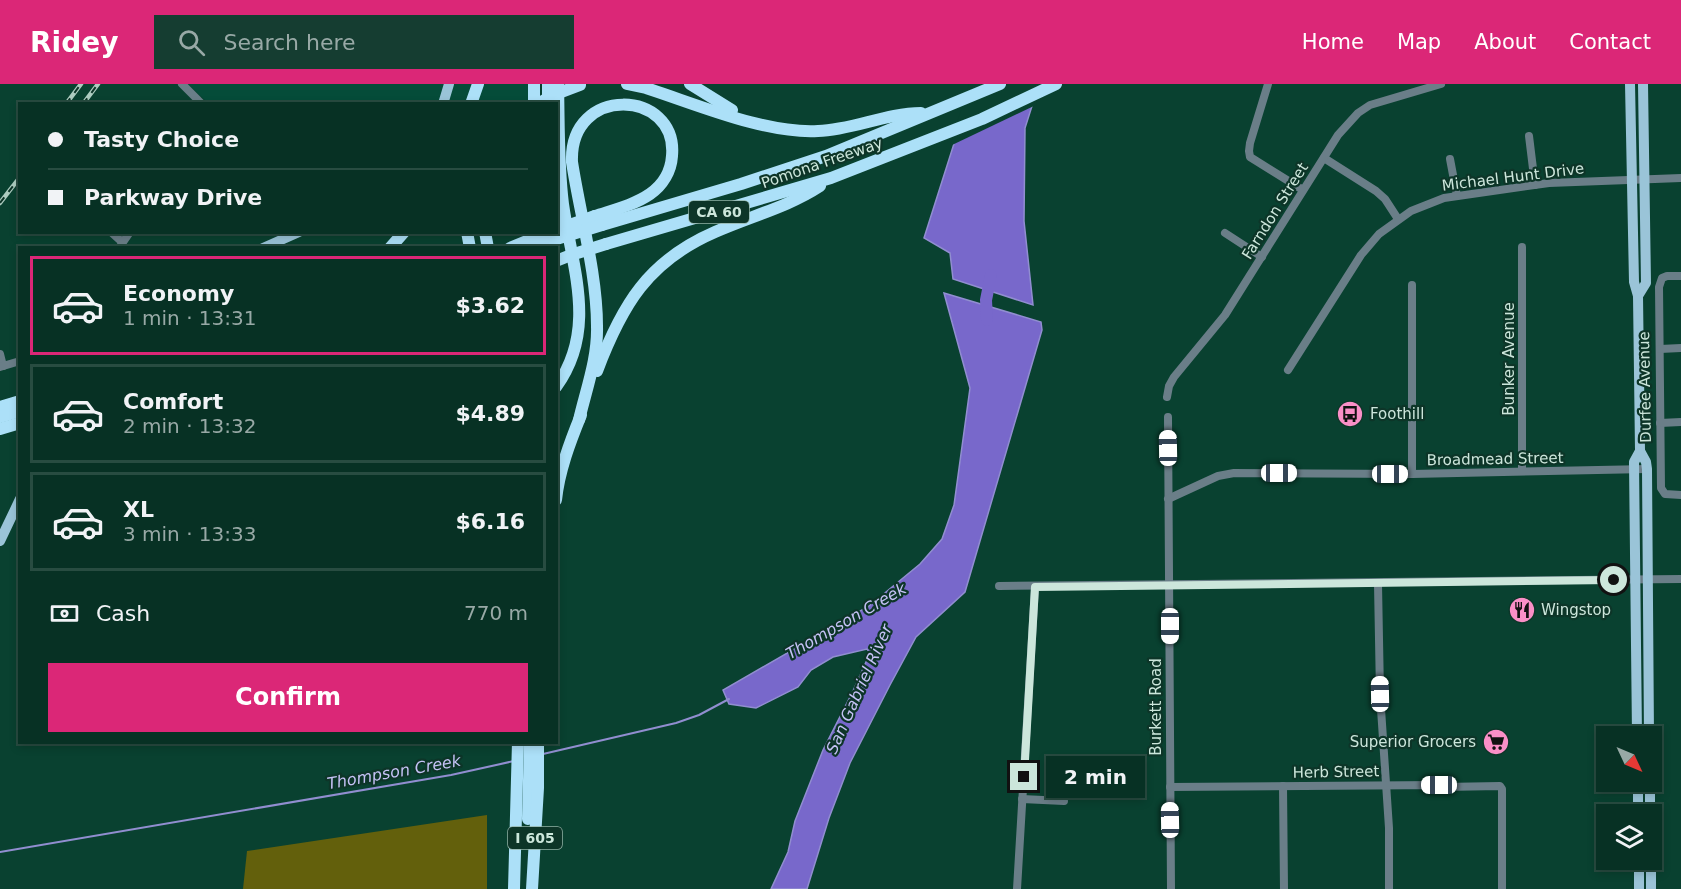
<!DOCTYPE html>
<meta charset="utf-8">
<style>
:root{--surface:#073124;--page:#153d31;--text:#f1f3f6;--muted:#98a9a6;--line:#284c41;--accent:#db2777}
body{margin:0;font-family:"DejaVu Sans",sans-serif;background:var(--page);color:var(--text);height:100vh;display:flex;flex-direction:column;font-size:22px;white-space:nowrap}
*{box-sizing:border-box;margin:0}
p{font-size:20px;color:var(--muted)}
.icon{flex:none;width:33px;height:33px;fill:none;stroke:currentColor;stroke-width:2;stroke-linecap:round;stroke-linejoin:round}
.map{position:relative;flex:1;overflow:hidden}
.sheet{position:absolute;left:18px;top:162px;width:540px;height:498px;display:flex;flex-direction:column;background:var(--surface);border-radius:0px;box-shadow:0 3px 9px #0003,0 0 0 2px var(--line)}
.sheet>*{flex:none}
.guide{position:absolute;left:18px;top:18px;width:540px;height:132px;border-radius:0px;box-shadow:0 3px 9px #0003,0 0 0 2px var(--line);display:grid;align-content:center;height:132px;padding:0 30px;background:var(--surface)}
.needle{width:39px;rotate:134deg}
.tools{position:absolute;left:1596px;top:642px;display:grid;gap:12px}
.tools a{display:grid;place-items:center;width:66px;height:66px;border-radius:0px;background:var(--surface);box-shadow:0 3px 9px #0003,0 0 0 2px var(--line);font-size:30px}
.end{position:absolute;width:27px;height:27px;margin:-14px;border:8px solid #cce6db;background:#111;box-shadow:0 0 0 3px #111}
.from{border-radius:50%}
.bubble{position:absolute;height:42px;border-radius:0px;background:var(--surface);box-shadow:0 3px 9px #0003,0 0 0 2px var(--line);font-size:20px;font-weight:700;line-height:42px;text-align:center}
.car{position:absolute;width:18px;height:36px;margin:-18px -9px;border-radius:8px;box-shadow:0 0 4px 2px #0007;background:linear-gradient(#fff 24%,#345 0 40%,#fff 0 76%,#345 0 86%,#fff 0)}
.guide b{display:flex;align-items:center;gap:21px;height:57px;font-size:22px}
.guide b+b{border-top:2px solid var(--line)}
.guide i{width:15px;height:15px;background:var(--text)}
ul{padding:10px 0 0;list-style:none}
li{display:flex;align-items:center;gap:18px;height:99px;margin:0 12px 9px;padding:0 18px;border:3px solid var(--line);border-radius:0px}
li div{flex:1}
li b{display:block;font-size:22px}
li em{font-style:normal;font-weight:700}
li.current{border-color:var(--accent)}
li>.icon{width:54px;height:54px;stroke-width:1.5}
.pay{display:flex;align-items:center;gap:15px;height:66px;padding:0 30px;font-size:22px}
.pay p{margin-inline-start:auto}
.action{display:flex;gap:12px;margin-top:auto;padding:12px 30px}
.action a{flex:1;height:69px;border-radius:0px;background:var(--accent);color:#fff;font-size:24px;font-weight:700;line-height:69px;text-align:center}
header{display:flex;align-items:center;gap:36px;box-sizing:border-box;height:84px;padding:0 30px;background:var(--accent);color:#fff}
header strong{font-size:28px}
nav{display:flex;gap:33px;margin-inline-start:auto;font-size:21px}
.search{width:420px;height:54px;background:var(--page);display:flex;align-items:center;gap:15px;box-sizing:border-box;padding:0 21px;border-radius:0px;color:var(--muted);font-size:22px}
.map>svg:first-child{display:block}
.built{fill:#054c39}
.green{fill:#63600c}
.water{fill:#7868cb;stroke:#918ed0;stroke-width:1.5}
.pier{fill:#094130}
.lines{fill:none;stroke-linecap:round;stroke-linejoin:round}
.stream{stroke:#918ed0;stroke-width:2}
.river{stroke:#7868cb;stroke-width:12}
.minor{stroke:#6a7e88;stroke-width:8}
.major{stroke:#9ac4d8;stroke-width:10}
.highway{stroke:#ace0f8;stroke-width:12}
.rail-casing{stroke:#adccc0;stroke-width:4.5}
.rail{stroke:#0d3528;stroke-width:2;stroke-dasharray:7;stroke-linecap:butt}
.highway-bridge{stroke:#ace0f8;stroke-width:12}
.route{stroke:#cce6db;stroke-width:8}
.labels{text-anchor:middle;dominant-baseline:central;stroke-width:4.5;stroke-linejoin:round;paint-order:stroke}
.shield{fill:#0d3528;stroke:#93b1a5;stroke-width:1.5}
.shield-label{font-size:14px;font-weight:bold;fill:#cce6db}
.street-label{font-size:15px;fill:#cce6db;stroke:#0d3528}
.poi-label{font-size:15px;fill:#cce6db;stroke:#0d3528;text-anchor:start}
.water-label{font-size:16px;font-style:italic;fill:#c5c2f5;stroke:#0d3528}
</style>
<header>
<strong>Ridey</strong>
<div class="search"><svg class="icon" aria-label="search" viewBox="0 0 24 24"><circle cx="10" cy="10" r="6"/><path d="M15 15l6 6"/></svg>Search here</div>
<nav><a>Home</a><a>Map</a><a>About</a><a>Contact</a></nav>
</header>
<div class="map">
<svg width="1681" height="805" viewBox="0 0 1681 805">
<rect width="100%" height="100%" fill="#094130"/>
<!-- built -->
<polygon class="built" points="188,0 536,0 535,19 208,19"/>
<!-- green -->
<polygon class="green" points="487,731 487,805 243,805 247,767"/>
<!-- water -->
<g class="water">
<polygon points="973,0 1039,0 1025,44 1024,137 1033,221 953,195 950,169 924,154"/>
<polygon points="944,209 1041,238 1042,246 965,508 916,553 890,601 850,679 829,734 807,805 771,805 788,768 795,737 823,666 853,607 870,569 867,565 833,573 811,586 798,603 756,624 729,620 723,606 869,522 920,480 942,455 954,421 970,304"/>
</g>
<!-- pier -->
<polygon class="pier" points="969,0 1042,0 1036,21 950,62"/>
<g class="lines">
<!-- stream -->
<g class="stream">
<polyline points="543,670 676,639 699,631 729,615"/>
<polyline points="0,768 451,691 514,677"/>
</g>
<!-- river -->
<polyline class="river" points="987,236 986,216 991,191"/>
<!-- minor -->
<g class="minor">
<polyline points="182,0 202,20"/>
<polyline points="1268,0 1250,59 1249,67 1250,73 1303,106"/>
<polyline points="1529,52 1535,101"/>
<polyline points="1324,74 1376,107 1385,115 1398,135"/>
<polyline points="1450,75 1457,112"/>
<polyline points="111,148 122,158"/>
<polyline points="1225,149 1262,173"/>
<polyline points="119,164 130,148"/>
<polyline points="1681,192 1667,192 1662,194 1659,203 1661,404 1665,410 1681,411"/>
<polyline points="1660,265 1681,264"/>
<polyline points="0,270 3,282"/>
<polyline points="0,283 20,277"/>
<polyline points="1288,286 1361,171 1379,150 1411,127 1444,114 1549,99 1681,94"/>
<polyline points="1167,313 1169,302 1174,293 1225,231 1338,51 1358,29 1370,21 1441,0"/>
<polyline points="1168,333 1171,805"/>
<polyline points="1660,339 1681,338"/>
<polyline points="1522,387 1522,163"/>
<polyline points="1412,390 1412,201"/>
<polyline points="1168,415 1218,392 1234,389 1412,390 1647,385"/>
<polyline points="1378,500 1380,610 1389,744 1389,805"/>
<polyline points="999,502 1681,495"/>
<polyline points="1283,702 1284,805"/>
<polyline points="1170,703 1439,701 1443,703 1500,702 1502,705 1502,805"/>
<polyline points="1022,715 1064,717"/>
<polyline points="1017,805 1035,503"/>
</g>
<!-- major -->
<g class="major">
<polyline points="1630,0 1634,198 1638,212 1640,367 1646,378 1647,385 1649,652"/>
<polyline points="443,20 449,0"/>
<polyline points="263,164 299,148"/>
<polyline points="1638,212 1646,199 1643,0"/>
<polyline points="0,457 20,415"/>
<polyline points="1637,652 1634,378 1640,367"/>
<polyline points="1638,698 1638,730"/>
<polyline points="1650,698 1650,730"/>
<polyline points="1639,776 1639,805"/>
<polyline points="1651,776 1651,805"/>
</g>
<!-- highway -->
<g class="highway">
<path d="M627,0l19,4c50,16 119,46 172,43 35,-1 68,-18 103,-18"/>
<polyline points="690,0 732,26"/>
<polyline points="471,20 478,0"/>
<polyline points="534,20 534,0"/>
<polyline points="548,20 548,0"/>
<polyline points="602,141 741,100 826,72 1000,0"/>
<polyline points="467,148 470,164"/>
<polyline points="485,148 488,164"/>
<polyline points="606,160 831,94 982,35 1056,0"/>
<polyline points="390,164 404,148"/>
<polyline points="543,164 543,148"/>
<polyline points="556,177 571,171"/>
<path d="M597,287c25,-66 51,-110 118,-139 36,-16 73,-25 105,-46"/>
<path d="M556,303c42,-58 16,-119 7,-183 -5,-40 -4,-80 -5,-120"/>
<polyline points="0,323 20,317"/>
<polyline points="0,333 20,327"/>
<path d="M579,336c7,-30 19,-62 18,-94 0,-52 -17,-112 -25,-164 -3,-78 106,-73 100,-6 -1,15 -9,29 -22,38 -16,11 -37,16 -55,22"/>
<polyline points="0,345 20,339"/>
<path d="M556,416c3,-29 14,-58 25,-85"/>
<polyline points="528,735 530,658"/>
<polyline points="514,805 518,658"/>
<polyline points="532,805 538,704 538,658"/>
</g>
<!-- rail casing -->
<g class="rail-casing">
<g id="rail">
<polyline points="66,20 81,0"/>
<polyline points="83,20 98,0"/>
<polyline points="0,119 20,93"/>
</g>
</g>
<!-- rail -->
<use href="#rail" class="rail"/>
<!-- highway-bridge -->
<g class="highway-bridge">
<polyline points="538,20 551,12 580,1"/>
<polyline points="556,146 595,132"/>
<polyline points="510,164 534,154"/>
<polyline points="527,164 602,141"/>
<polyline points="571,171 606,160"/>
</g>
</g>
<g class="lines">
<!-- route -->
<polyline class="route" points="1024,693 1035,503 1614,496"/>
</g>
<!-- icons -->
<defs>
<g id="bus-disc" transform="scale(1.35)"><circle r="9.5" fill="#fa8fc7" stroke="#0d3528"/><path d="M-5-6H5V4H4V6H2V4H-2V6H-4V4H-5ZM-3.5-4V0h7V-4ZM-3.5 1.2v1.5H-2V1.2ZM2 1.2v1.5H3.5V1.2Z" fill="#111"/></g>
<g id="restaurant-disc" transform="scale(1.35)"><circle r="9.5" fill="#fa8fc7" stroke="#0d3528"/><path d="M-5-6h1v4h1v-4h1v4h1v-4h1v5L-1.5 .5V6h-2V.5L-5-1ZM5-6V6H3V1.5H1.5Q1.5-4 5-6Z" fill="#111"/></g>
<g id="supermarket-disc" transform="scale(1.35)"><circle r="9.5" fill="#fa8fc7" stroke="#0d3528"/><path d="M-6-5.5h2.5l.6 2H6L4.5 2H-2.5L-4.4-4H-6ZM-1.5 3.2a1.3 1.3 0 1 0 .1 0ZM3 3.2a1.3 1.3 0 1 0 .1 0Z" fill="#111"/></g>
</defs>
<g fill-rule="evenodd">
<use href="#bus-disc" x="1350" y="330"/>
<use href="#restaurant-disc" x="1522" y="526"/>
<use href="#supermarket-disc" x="1496" y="658"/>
</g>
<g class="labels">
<!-- shield labels -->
<g class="shield">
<rect x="689" y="117" width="60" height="22" rx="4.5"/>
<rect x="508" y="743" width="54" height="22" rx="4.5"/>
</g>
<g class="shield-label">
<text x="719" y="128">CA 60</text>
<text x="535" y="754">I 605</text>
</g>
<!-- street labels -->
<g class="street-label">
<text transform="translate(822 79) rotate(-19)">Pomona Freeway</text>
<text transform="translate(1513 93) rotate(-7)">Michael Hunt Drive</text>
<text transform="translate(1275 127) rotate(-58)">Farndon Street</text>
<text transform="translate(1509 275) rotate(-90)">Bunker Avenue</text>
<text transform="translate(1645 303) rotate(-91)">Durfee Avenue</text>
<text transform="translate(1495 375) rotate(-1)">Broadmead Street</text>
<text transform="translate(1156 623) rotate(-90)">Burkett Road</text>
<text transform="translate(1336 688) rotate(-1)">Herb Street</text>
</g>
<!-- poi labels -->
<g class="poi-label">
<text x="1370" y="330">Foothill</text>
<text x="1541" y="526">Wingstop</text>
<text x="1476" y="658" text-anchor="end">Superior Grocers</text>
</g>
<!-- water labels -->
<g class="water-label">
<text transform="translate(846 537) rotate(-30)">Thompson Creek</text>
<text transform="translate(859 605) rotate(-66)">San Gabriel River</text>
<text transform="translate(394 688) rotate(-10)">Thompson Creek</text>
</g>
</g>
</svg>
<div class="tools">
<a><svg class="needle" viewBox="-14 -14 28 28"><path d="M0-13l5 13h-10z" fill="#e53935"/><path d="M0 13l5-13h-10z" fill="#98a9a6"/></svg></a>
<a><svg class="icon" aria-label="layers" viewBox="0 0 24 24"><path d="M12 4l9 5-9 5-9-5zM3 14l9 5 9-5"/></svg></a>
</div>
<i class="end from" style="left:1614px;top:496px"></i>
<i class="end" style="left:1024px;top:693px"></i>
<div class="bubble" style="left:1046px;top:672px;width:99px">2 min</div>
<i class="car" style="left:1168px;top:364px;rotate:359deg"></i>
<i class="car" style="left:1279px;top:389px;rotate:90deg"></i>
<i class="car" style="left:1390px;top:390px;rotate:90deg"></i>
<i class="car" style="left:1170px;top:542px;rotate:180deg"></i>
<i class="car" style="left:1380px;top:610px;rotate:359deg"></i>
<i class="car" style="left:1439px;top:701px;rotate:270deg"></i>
<i class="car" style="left:1170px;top:736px;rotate:359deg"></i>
<div class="guide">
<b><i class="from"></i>Tasty Choice</b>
<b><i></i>Parkway Drive</b>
</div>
<section class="sheet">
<ul>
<li class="current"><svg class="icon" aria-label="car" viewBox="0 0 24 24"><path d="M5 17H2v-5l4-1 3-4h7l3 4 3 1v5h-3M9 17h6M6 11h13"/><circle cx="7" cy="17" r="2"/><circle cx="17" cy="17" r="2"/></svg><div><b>Economy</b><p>1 min · 13:31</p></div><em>$3.62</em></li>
<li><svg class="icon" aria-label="car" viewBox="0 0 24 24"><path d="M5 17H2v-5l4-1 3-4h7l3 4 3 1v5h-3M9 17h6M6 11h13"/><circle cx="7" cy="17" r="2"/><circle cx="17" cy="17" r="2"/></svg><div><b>Comfort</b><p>2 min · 13:32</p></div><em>$4.89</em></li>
<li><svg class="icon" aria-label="car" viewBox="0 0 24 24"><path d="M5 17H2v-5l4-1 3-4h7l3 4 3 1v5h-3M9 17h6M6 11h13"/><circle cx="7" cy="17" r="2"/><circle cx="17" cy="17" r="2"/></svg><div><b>XL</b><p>3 min · 13:33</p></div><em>$6.16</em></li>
</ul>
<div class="pay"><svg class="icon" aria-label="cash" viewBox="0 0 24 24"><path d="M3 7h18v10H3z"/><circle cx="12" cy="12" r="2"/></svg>Cash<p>770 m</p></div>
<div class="action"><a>Confirm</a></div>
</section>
</div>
